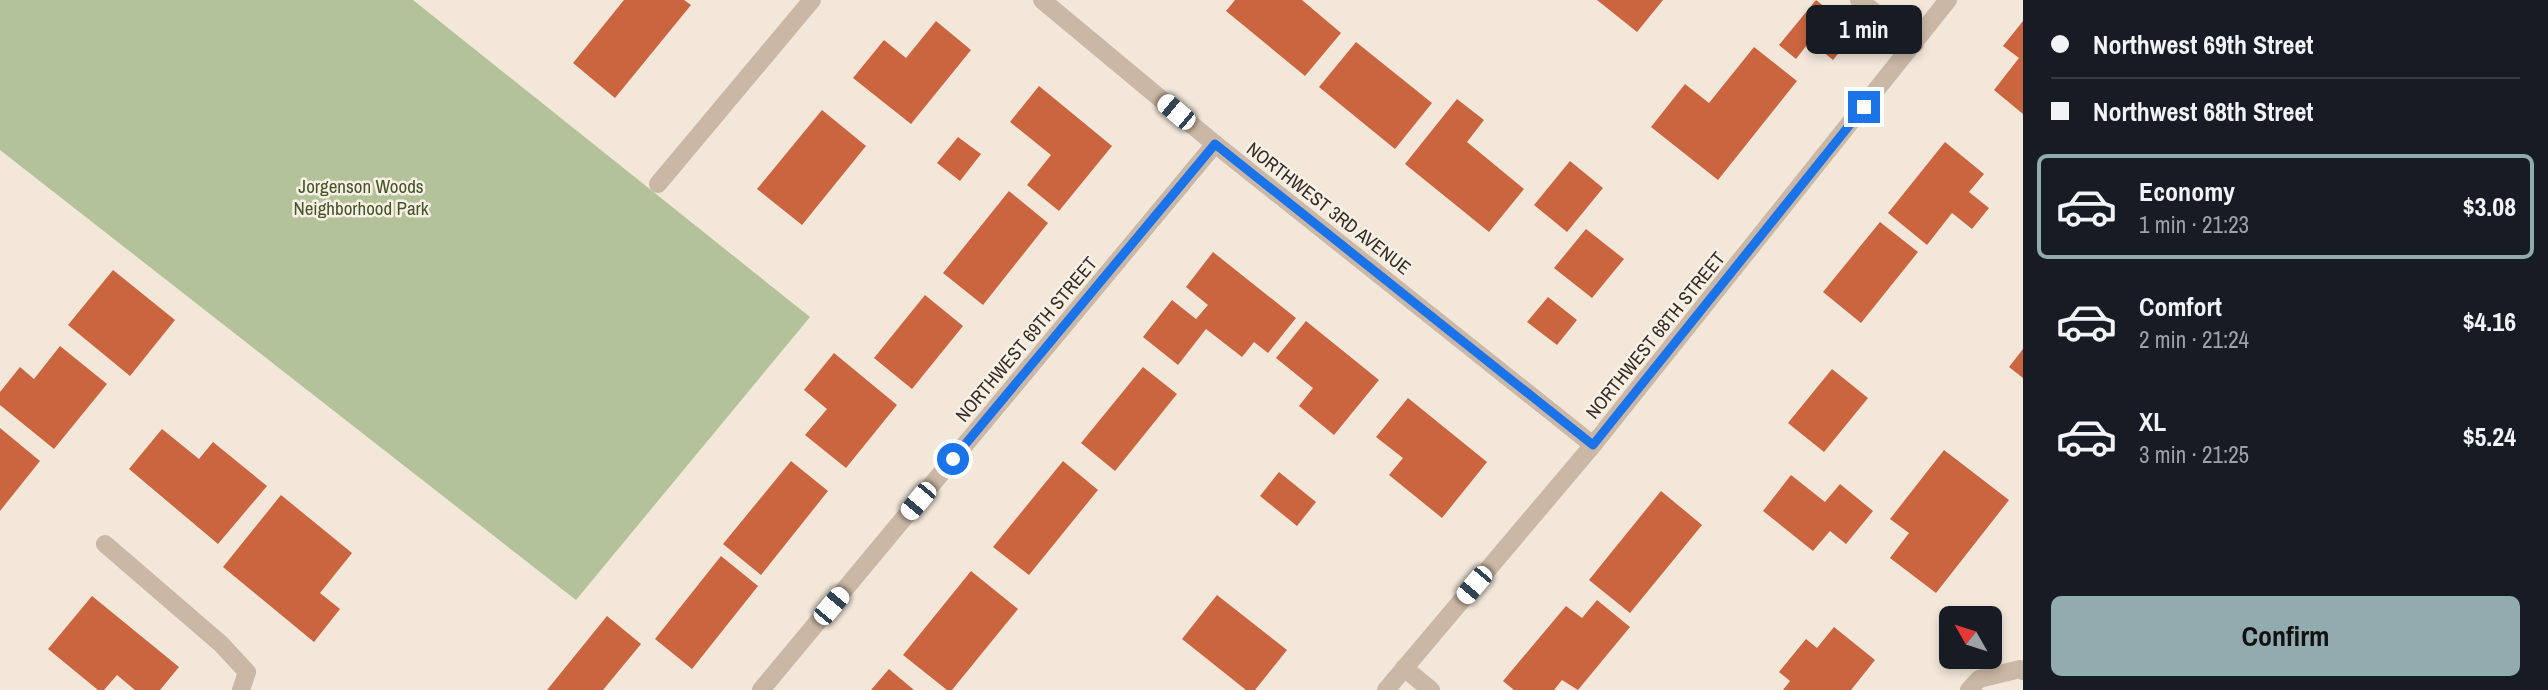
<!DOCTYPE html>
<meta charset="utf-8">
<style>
:root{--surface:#171b24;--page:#20242c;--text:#f1f3f6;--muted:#9ea1a6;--line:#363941;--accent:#91abaf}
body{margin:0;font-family:"Archivo Narrow",sans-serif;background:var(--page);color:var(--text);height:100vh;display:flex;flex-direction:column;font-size:26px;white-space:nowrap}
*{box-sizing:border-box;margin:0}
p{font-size:23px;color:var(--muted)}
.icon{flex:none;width:38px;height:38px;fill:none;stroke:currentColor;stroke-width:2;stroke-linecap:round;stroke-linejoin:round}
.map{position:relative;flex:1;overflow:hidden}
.panel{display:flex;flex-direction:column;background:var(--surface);width:525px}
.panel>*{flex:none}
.top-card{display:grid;align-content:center;height:154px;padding:0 28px;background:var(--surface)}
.needle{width:46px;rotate:309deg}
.controls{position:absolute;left:1939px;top:606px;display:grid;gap:14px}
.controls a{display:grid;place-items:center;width:63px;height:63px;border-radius:10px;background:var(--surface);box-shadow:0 4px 10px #0003;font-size:35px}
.end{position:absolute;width:32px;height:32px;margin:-16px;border:9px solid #1a73e8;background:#fff;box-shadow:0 0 0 4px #fff}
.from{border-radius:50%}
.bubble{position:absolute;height:49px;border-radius:10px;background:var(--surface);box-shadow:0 4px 10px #0003;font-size:23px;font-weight:800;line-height:49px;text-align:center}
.car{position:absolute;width:21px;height:42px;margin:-21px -10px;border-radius:9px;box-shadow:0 0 5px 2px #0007;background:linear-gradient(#fff 24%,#345 0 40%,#fff 0 76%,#345 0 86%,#fff 0)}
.top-card b{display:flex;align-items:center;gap:24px;height:66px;font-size:26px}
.top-card b+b{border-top:2px solid var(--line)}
.top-card i{width:18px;height:18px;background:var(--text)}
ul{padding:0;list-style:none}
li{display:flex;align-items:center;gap:21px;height:105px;margin:0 14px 10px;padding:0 14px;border:4px solid transparent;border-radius:10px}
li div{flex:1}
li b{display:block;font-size:26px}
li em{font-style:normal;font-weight:800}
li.active{border-color:var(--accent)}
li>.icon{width:63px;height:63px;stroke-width:1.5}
.primary-button{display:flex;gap:14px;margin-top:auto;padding:14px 28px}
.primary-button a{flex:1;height:80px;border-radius:10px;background:var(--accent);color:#111;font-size:28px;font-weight:800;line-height:80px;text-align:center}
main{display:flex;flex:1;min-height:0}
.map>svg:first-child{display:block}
.green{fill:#b3c299}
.building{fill:#ca6540}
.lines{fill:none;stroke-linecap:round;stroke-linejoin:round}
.minor{stroke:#cab7a5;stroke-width:18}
.route{stroke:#1a73e8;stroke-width:9}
.labels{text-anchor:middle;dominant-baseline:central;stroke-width:5;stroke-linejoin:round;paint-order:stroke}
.park-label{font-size:19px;fill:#44552a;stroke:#faf1e6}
.street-label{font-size:19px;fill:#362c27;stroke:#faf1e6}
</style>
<main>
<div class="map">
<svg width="2023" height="690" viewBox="0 0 2023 690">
<rect width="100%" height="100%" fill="#f2e7d9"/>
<!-- green -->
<polygon class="green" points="0,0 413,0 810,317 576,600 0,150"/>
<!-- building -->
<g class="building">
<polygon points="624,0 684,0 691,5 615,98 573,63"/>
<polygon points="1235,0 1302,0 1341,33 1305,76 1226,11"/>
<polygon points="1597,0 1663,0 1637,32"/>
<polygon points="1816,0 1856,32 1833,60 1810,41 1796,59 1779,45"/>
<polygon points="936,21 971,50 911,124 853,78 884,40 906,58"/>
<polygon points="2023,21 2023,114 1994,90 2019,58 2003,46"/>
<polygon points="1356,42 1432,103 1395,149 1319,87"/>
<polygon points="1754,47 1797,81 1718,180 1651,127 1685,84 1709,103"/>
<polygon points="1039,86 1112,146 1059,211 1027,185 1051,155 1010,122"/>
<polygon points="1457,99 1484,120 1467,142 1524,189 1489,232 1405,164"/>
<polygon points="822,110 866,146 802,225 757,189"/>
<polygon points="958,137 981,154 960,181 937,163"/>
<polygon points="1945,142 1984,174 1969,192 1989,208 1972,229 1952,213 1927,245 1888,213"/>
<polygon points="1570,161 1603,188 1567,232 1534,205"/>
<polygon points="1009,191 1048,223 983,305 943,273"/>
<polygon points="1880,222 1918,252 1861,323 1823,292"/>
<polygon points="1586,229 1624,259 1592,298 1554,268"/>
<polygon points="1213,252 1296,318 1268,353 1254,342 1242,357 1206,329 1178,365 1143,337 1172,300 1196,319 1208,305 1186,287"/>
<polygon points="113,270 175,320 130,376 68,325"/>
<polygon points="925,295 963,326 912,389 874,358"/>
<polygon points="1548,297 1577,320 1557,345 1527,322"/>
<polygon points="1306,321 1379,380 1334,435 1299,406 1313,388 1276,358"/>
<polygon points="60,346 107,384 54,449 0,405 0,392 20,367 34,379"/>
<polygon points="2023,349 2023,378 2009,367"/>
<polygon points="834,353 897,405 846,468 805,435 827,409 804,390"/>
<polygon points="1143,367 1177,394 1115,471 1081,443"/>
<polygon points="1832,369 1868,398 1824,452 1788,423"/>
<polygon points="1408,398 1487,462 1442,518 1389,475 1403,458 1376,437"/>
<polygon points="0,428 40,461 0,511"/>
<polygon points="162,429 199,459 213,442 267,486 218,544 129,469"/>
<polygon points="1944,450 2009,500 1936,593 1890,558 1909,533 1890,519"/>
<polygon points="791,461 828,491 761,575 723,544"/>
<polygon points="1063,461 1098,490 1029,575 993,547"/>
<polygon points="1279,472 1316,502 1297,526 1260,496"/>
<polygon points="1791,475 1825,502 1840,484 1873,511 1846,544 1830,531 1813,551 1763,511"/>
<polygon points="1661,491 1702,525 1630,613 1589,580"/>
<polygon points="281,495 352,553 320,593 340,609 314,642 223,567"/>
<polygon points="721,556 758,586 692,669 655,639"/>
<polygon points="971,571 1018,609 952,690 947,690 903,655"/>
<polygon points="1217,595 1287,650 1255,690 1246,690 1182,639"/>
<polygon points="92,596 179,667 160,690 135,690 117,675 104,690 98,690 48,649"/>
<polygon points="1597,600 1630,627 1578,690 1562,680 1554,690 1514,690 1503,681 1566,606 1582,618"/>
<polygon points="607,616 641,644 603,690 547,690"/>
<polygon points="1834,627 1875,660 1851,690 1783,690 1790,681 1779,672 1806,639 1817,648"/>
<polygon points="889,669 914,690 871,690"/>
</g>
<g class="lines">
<!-- minor -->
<g class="minor">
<polyline points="1042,0 1215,144 1593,445"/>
<polyline points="1859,0 1915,44"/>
<polyline points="658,184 812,0"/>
<polyline points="105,544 221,644 247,672 241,690"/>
<polyline points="1404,668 1431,690"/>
<polyline points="761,690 1215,144"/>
<polyline points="1386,690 1593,445 1948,0"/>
<polyline points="1969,690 1979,679 2020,669 2023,671"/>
</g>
</g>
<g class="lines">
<!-- route -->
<polyline class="route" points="953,459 1215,144 1593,445 1864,107"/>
</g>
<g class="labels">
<!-- park labels -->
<g class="park-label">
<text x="361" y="186">Jorgenson Woods<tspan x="361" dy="22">Neighborhood Park</tspan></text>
</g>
<!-- street labels -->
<g class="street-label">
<text transform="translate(1329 208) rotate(38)">NORTHWEST 3RD AVENUE</text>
<text transform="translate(1655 335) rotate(-51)">NORTHWEST 68TH STREET</text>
<text transform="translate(1026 339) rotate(-50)">NORTHWEST 69TH STREET</text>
</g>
</g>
</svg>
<div class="controls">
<a><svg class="needle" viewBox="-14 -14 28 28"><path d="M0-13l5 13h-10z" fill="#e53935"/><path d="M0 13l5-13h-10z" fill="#9ea1a6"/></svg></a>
</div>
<i class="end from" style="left:953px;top:459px"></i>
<i class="end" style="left:1864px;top:107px"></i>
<div class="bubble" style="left:1806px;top:5px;width:116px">1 min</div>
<i class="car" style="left:1176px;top:112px;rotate:310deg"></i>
<i class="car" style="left:918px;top:501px;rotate:220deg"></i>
<i class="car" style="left:1474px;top:585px;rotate:220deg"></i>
<i class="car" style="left:831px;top:606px;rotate:40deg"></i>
</div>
<section class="panel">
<div class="top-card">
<b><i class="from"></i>Northwest 69th Street</b>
<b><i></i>Northwest 68th Street</b>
</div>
<ul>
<li class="active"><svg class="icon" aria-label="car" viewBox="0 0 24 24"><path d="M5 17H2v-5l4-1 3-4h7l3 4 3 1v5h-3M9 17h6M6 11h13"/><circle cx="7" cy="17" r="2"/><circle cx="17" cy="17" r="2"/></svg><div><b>Economy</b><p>1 min · 21:23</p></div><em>$3.08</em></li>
<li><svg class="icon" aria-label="car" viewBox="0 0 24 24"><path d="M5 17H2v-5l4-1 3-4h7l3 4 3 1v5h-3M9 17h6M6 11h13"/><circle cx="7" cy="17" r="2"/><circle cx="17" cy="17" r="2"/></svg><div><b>Comfort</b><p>2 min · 21:24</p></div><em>$4.16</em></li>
<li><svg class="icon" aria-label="car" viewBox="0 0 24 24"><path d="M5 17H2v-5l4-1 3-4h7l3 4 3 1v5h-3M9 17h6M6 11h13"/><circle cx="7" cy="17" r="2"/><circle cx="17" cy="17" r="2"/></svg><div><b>XL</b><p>3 min · 21:25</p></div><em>$5.24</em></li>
</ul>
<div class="primary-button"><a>Confirm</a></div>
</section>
</main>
